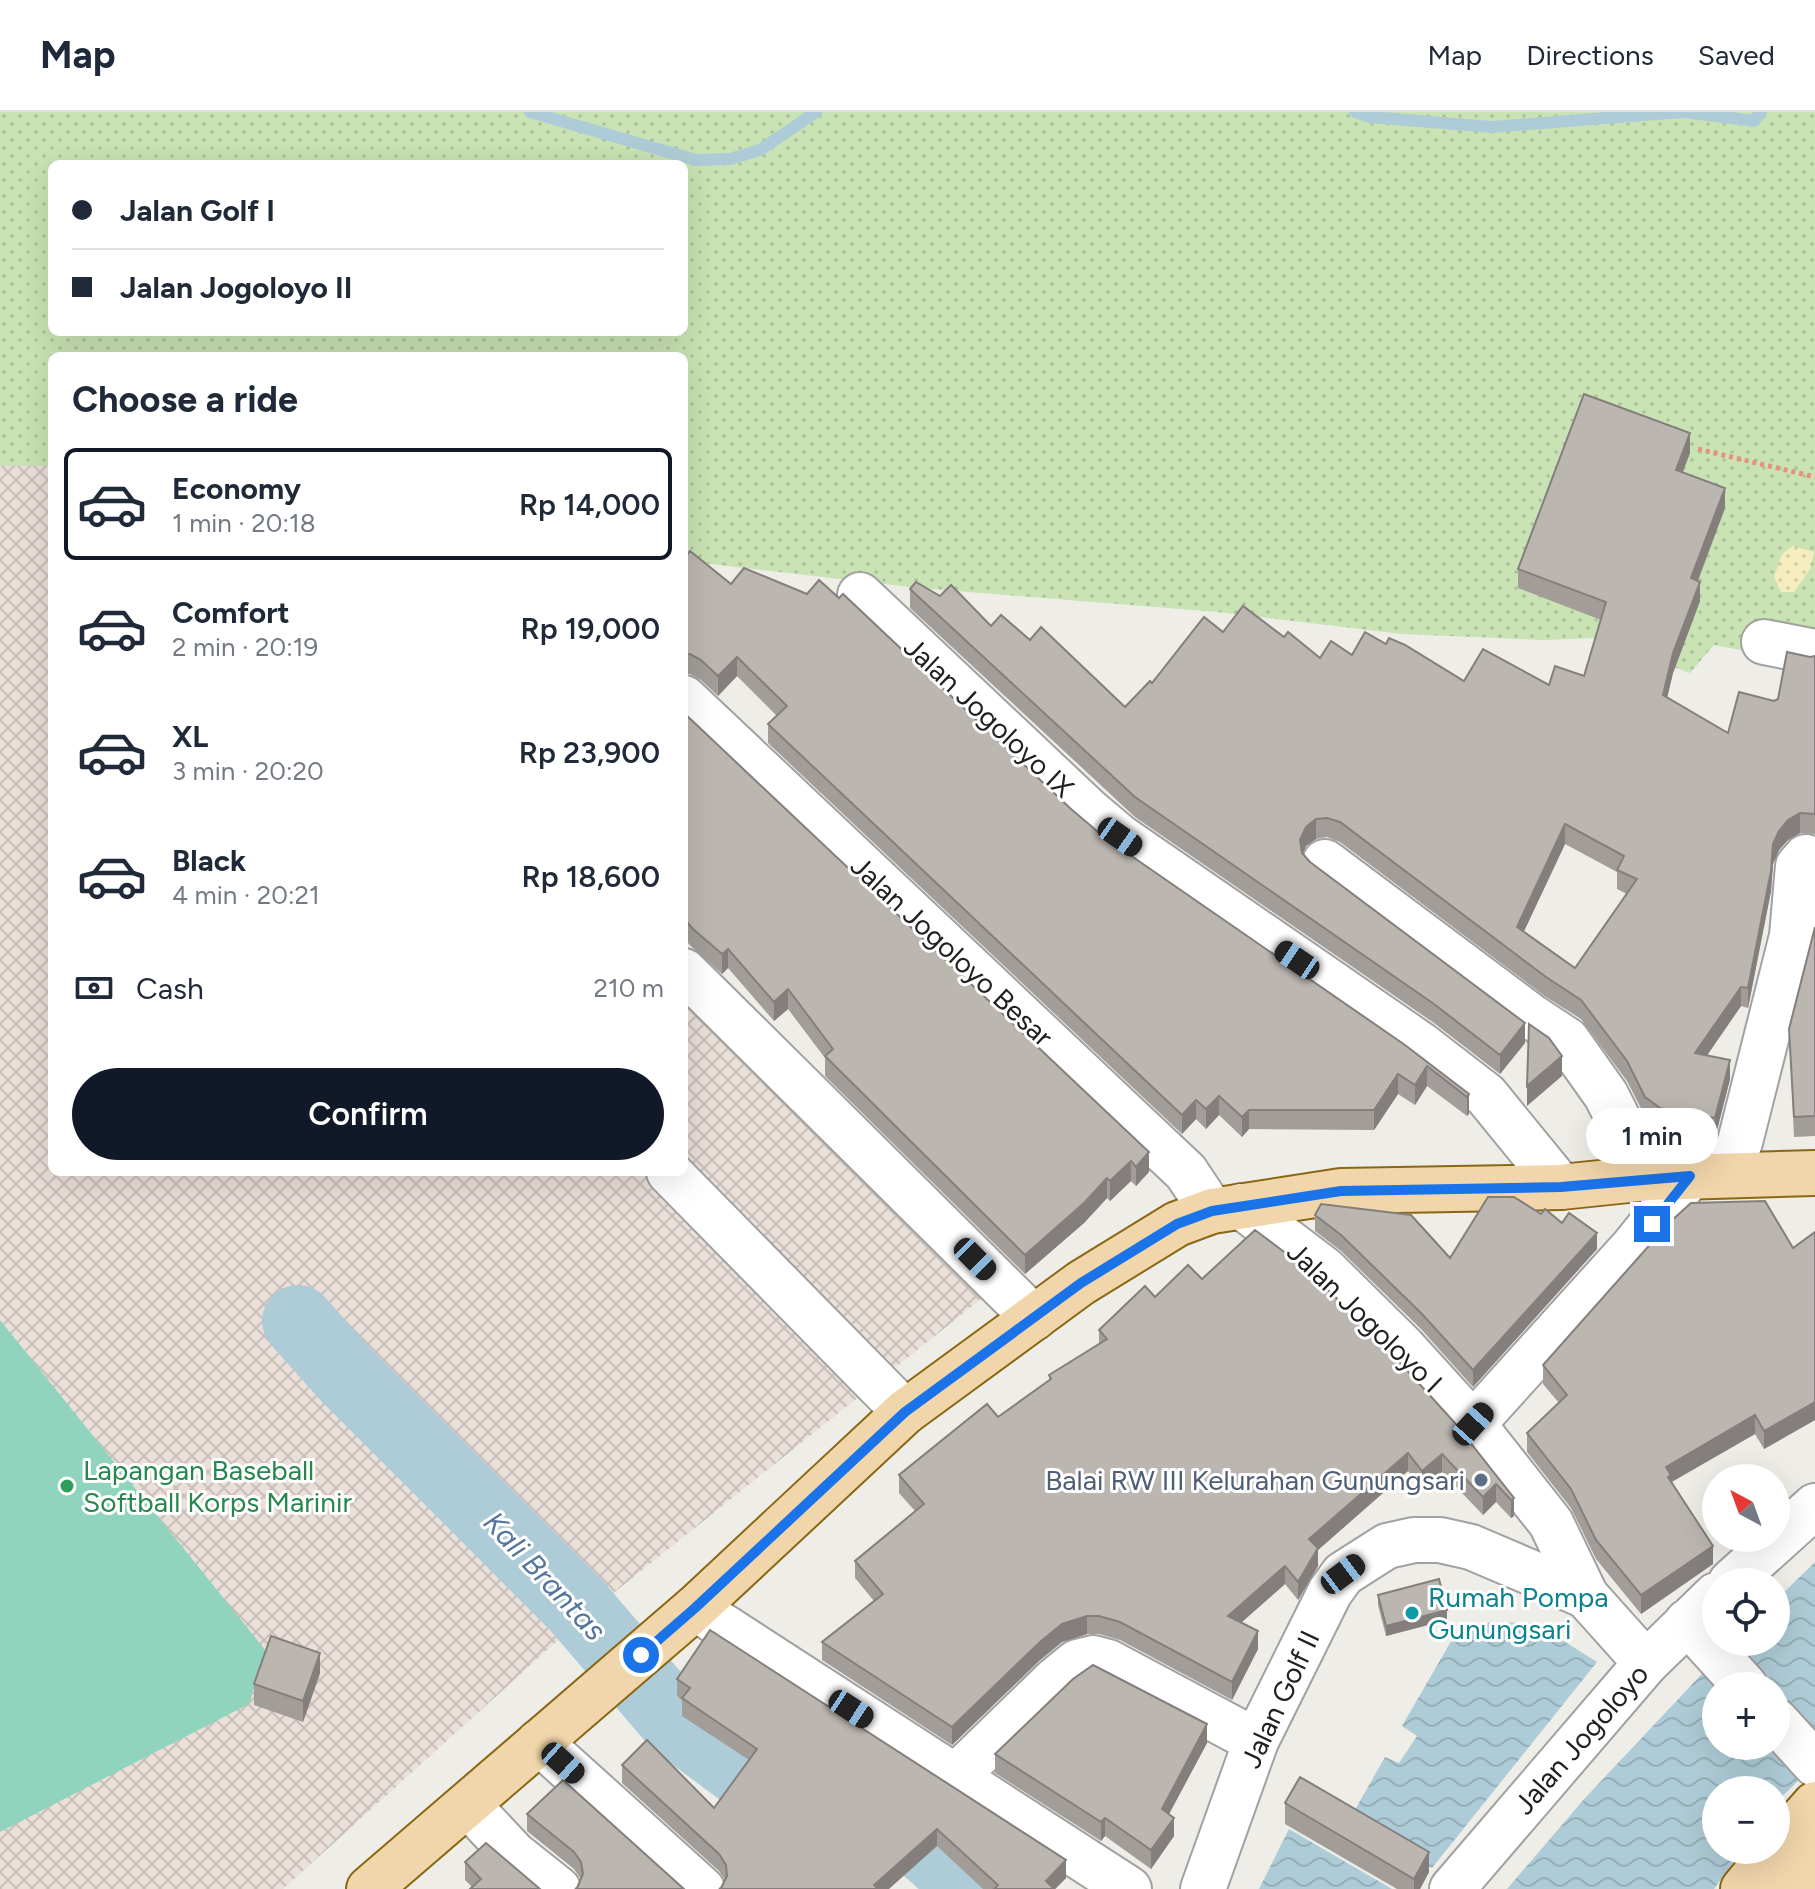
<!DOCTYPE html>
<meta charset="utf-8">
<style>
:root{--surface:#fff;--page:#f6f6f7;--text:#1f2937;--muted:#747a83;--line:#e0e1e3;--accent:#111827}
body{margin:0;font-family:Figtree,sans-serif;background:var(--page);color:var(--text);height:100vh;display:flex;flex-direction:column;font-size:30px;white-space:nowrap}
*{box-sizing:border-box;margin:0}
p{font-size:26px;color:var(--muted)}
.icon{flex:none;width:44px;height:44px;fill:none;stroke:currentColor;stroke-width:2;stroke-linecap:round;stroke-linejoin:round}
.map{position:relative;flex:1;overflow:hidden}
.details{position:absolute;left:48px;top:240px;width:640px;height:824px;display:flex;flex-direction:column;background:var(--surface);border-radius:12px;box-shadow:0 8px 32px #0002}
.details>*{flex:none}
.banner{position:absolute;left:48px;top:48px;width:640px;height:176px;border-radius:12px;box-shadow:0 8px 32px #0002;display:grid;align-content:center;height:176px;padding:0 24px;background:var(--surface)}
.needle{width:52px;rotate:319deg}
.tools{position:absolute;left:1702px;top:1352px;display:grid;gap:16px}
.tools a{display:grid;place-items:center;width:88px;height:88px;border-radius:50%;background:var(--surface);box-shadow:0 8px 32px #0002;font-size:40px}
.end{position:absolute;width:36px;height:36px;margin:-18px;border:10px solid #1a73e8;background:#fff;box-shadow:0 0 0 4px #fff}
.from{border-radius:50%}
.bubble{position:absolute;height:56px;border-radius:28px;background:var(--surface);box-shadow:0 8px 32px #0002;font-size:26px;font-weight:600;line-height:56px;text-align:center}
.car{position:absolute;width:24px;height:48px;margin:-24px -12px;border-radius:10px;box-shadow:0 0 6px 2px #0007;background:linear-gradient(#222 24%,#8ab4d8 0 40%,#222 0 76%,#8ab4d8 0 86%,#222 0)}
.banner b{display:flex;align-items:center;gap:28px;height:76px;font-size:30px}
.banner b+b{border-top:2px solid var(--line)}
.banner i{width:20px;height:20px;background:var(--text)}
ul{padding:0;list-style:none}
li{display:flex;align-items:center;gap:24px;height:112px;margin:0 16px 12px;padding:0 8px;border:4px solid transparent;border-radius:12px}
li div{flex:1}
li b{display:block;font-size:30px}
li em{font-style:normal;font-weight:600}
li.current{border-color:var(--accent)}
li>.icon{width:72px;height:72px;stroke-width:1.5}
h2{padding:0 24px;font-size:36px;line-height:96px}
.pay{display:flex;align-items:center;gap:20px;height:88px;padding:0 24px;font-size:30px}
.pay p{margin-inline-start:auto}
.primary-button{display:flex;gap:16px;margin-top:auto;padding:16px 24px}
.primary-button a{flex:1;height:92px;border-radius:48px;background:var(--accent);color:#fff;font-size:32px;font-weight:600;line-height:92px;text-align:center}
header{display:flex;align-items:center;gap:48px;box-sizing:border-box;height:112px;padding:0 40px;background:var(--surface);border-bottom:2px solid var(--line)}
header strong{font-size:38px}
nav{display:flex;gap:44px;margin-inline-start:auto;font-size:28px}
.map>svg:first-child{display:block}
.military{fill:url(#military-cross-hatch)}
.grass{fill:url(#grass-dots);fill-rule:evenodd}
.sand{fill:url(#sand-dots)}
.pitch{fill:#90d4bd}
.water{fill:url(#water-waves);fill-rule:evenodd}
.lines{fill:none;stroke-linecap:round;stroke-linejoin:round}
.stream{stroke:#aeccd7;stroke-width:12}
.river{stroke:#aeccd7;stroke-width:72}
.minor-casing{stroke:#a1a1a1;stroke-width:48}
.major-casing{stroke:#896713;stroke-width:48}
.path{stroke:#e98f7f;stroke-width:5;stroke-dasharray:4 4;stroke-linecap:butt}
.minor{stroke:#fff;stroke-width:44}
.major{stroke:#f1d6ab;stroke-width:44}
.wall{fill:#a29d98;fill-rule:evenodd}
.shaded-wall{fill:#847f7c}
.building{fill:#bcb6b1;stroke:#847f7c;stroke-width:2;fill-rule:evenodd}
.route{stroke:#1a73e8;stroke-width:10}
.service-dot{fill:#5c6f8a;stroke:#fff;stroke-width:3}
.leisure-dot{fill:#2e9e5b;stroke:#fff;stroke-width:3}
.culture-dot{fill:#0f9aa8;stroke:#fff;stroke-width:3}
.labels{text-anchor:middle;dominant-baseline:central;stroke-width:6;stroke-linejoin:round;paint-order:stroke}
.street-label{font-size:28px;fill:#202020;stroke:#fff}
.leisure-label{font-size:28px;fill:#27864d;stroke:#fff;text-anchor:start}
.service-label{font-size:28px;fill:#4e5e75;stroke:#fff;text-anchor:end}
.culture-label{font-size:28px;fill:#0d838f;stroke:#fff;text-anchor:start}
.water-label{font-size:30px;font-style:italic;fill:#54769d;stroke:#fff}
</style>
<header>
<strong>Map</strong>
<nav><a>Map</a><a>Directions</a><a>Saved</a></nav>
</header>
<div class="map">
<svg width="1815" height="1777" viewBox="0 0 1815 1777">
<defs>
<pattern id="military-cross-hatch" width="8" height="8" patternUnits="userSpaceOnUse" patternTransform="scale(2)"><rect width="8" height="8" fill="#ebdfd9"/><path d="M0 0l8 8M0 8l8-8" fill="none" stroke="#c9bfba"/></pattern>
<pattern id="grass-dots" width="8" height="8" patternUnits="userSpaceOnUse" patternTransform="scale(2)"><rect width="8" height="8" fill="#c9e3b4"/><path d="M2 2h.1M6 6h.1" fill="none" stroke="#acc29a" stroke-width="1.8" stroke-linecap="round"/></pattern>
<pattern id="sand-dots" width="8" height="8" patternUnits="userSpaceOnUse" patternTransform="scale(2)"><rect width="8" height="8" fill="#f6edbf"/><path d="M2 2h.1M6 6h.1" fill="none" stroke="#d3cba4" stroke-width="1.8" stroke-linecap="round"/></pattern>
<pattern id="water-waves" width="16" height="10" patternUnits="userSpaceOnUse" patternTransform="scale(2)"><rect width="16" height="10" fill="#aeccd7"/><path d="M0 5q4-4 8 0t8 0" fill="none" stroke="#95afb8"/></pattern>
</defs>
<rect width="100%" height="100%" fill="#efede8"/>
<!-- military -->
<polygon class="military" points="0,354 52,354 52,1060 684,1060 684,860 996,1175 586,1503 283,1777 0,1777"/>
<!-- grass -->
<path class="grass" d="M0,0h1815v552l-101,-19 -24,28 -95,-35 -51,2 -142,-6 -185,-22 -298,-24 -235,-27v-205h-632v110h-52zM52,52h632v168h-632z"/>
<!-- sand -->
<polygon class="sand" points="1793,434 1814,440 1810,457 1794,480 1781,480 1774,465 1782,442"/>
<!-- pitch -->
<polygon class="pitch" points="0,1208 266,1539 249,1592 0,1720"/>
<!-- water -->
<g class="water">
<path d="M1815,1450v203l-39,37v-12h-60v60h26l-28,39h-207l78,-91 147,-156h44v-42zM1716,1574h60v60h-60z"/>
<polygon points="1491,1510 1535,1511 1597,1550 1432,1756 1348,1710 1385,1645 1399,1651 1417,1624 1402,1614 1450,1531 1462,1521"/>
<polygon points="1289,1717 1392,1777 1259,1777"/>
</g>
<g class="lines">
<!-- stream -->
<g class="stream">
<polyline points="530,0 696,48 730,47 760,38 816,0"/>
<polyline points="1355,0 1370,5 1492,15 1682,0"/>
<polyline points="1684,0 1754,9 1761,0"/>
</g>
<!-- river -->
<polyline class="river" points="298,1209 348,1265 577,1494 677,1611 740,1658 816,1678 868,1684 973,1777"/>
<!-- minor casing -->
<g class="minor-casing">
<g id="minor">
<polyline points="860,483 1088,698 1120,725 1420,932 1486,983 1561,1075"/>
<polyline points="1764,530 1815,540"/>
<polyline points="684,586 1186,1060 1212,1099"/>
<polyline points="1325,750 1532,905 1567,928 1606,983 1648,1066"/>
<polyline points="684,859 1034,1206"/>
<polyline points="669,1060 905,1300"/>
<polyline points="1727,1063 1740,1030 1792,824 1798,754 1806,745 1815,748"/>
<polyline points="1241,1094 1324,1157 1403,1235 1473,1312 1551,1411 1586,1484"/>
<polyline points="1473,1312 1633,1135 1690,1064"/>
<polyline points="1731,1470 1815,1394"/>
<polyline points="695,1496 1129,1777"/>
<polyline points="1687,1510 1745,1574"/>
<polyline points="1776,1609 1815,1652"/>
<polyline points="539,1630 702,1777"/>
<polyline points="955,1665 1056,1567 1077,1550 1093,1546 1108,1550 1256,1629"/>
<polyline points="468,1693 514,1742 558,1777"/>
<polyline points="1203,1777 1256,1629 1330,1480 1343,1462 1387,1434 1414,1428 1440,1428 1471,1435 1586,1484 1646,1551"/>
<polyline points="1452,1777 1646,1551 1716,1483"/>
</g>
</g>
<!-- major casing -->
<g class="major-casing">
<g id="major">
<polyline points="1776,1736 1815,1692"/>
<polyline points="369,1777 695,1496 905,1300 1081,1171 1177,1112 1212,1099 1341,1079 1561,1075 1648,1066 1815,1061"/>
<polyline points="1743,1777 1775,1738"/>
<polyline points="1792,1777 1815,1747"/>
</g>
</g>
<!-- path -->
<polyline class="path" points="1698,337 1815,365"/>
<!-- minor -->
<use href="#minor" class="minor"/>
<!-- major -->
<use href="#major" class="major"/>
</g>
<!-- wall -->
<g class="wall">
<path d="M1690,341l-8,19 43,36 -27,73 2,20 -27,72 -6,25 61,35 50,-34 32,-42 5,-1v178l-15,-1 -12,7 -9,10 -6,14 -2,27 -23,117 -7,-2 -34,49 23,24 -15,59 -55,-10 -15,-12 -18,-35 -46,-62 -35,-22 -206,-155 -13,-5 -11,2 -10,7 -3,7 7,9 215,181 -25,31 -66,-51 -299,-206 -225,-209v-19l81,37 39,14 95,67 27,-24 71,-51 61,5 36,21 32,-3 34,-11 78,37 85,4 35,-9 17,-56 -83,-32v-19zM1565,732l52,28v17l10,5 -52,74 -51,-37z"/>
<polygon points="684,447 731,472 1071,697 1104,725 1469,982 1469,1002 1467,1004 1427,974 1415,993 1398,982 1374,1018 1249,1017 1242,1025 1219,1003 1206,1017 1196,1007 1182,1022 768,631 768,612 777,604 737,564 718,584 701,568 690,562 684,562"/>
<polygon points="684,601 1149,1060 1136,1074 1131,1069 1110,1089 1107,1086 1084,1111 1025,1162 825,964 825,946 788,897 774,909 728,856 722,862 693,836 684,827"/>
<polygon points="1815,815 1815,1024 1794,1025 1789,917"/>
<polygon points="1315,1103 1450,1146 1597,1137 1473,1275 1421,1217 1341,1139 1315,1119"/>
<polygon points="1255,1118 1514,1386 1514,1404 1511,1406 1496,1390 1483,1403 1442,1360 1422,1377 1408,1359 1318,1438 1318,1454 1298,1488 1285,1472 1241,1511 1258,1537 1232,1588 1120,1528 1099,1522 1087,1522 1062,1530 1040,1548 952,1633 822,1548 822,1530 874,1489 855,1466 855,1449 915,1399 899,1381 899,1363 998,1305 1049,1269 1049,1263 1099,1232 1099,1218 1155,1185 1202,1167"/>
<polygon points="1815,1120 1815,1308 1764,1337 1755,1322 1672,1370 1713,1452 1641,1502 1596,1447 1571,1396 1527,1340 1527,1321 1559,1291 1543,1272 1543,1253 1793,1136"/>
<polygon points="1378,1483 1447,1508 1386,1524 1378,1493"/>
<polygon points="320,1561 303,1610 254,1593 254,1572"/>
<polygon points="677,1567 1066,1766 1055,1777 983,1777 937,1734 721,1776 725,1768 719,1759 622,1671 622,1653 714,1696 749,1648 682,1604 682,1588 677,1584"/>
<polygon points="1207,1631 1169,1702 1174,1724 1151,1757 1105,1724 1101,1729 995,1661 995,1642"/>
<polygon points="1285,1691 1429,1760 1420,1777 1397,1777 1285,1712"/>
<polygon points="527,1702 684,1777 577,1776 581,1767 574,1757 527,1719"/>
<polygon points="465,1750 540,1777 472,1775 465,1768"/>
</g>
<!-- shaded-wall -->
<g class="shaded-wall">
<polygon points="1690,321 1690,341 1676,378 1676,358"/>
<polygon points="1725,376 1725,396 1691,486 1691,466"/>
<polygon points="1700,470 1700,489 1673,561 1663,603 1663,583 1673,541"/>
<polygon points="737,545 737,564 718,584 718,564"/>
<polygon points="1800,701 1800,721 1788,728 1779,738 1773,752 1771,779 1748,896 1748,876 1773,732 1779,719 1788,708"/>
<polygon points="1316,707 1316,727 1306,734 1300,748 1300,728 1306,715"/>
<polygon points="1565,712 1565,732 1517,834 1517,815"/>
<polygon points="728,837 728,856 722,862 722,842"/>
<polygon points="1741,875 1741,894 1695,961 1695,941"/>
<polygon points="788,877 788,897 774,909 774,890"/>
<polygon points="1525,911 1525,931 1500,962 1500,943"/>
<polygon points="1562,944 1562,964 1527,994 1527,974"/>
<polygon points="1730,948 1730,967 1715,1026 1715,1006"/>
<polygon points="1427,954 1427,974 1415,993 1415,973"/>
<polygon points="1398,962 1398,982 1374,1018 1374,998"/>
<polygon points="1469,982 1469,1002 1467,1004 1467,985"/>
<polygon points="1219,984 1219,1003 1206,1017 1206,997"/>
<polygon points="1196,988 1196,1007 1182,1022 1182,1003"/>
<polygon points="1249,998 1249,1017 1242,1025 1242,1005"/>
<polygon points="1149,1040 1149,1060 1136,1074 1136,1055"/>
<polygon points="1131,1049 1131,1069 1110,1089 1110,1069"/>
<polygon points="1107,1066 1107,1086 1084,1111 1025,1162 1025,1143"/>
<polygon points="1597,1121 1597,1137 1473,1275 1473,1258"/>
<polygon points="1815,1290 1815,1308 1764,1337 1764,1319"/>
<polygon points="1755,1303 1755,1322 1671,1370 1671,1381 1666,1355"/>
<polygon points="1408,1341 1408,1359 1318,1438 1318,1454 1298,1488 1298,1470 1309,1427"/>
<polygon points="1442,1342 1442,1360 1422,1377 1422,1359"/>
<polygon points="1496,1372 1496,1390 1483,1403 1483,1385"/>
<polygon points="1514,1386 1514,1404 1511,1406 1511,1388"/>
<polygon points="1713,1434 1713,1452 1641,1502 1641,1483"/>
<polygon points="1285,1454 1285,1472 1228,1522 1228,1504"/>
<polygon points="1447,1498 1447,1508 1386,1524 1386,1514"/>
<polygon points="1087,1504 1087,1522 1062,1530 1040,1548 952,1633 952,1615 1040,1530 1062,1512"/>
<polygon points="1258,1519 1258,1537 1232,1588 1232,1570"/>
<polygon points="320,1541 320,1561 303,1610 303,1589"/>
<polygon points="1207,1612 1207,1631 1162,1715 1162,1697"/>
<polygon points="1105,1706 1105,1724 1101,1729 1101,1710"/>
<polygon points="1174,1706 1174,1724 1151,1757 1151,1738"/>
<polygon points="937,1717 937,1734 889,1777 874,1777 874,1773"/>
<polygon points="1429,1740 1429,1760 1420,1777 1414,1777 1414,1767"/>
<polygon points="1066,1748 1066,1766 1055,1777 1046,1777 1046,1769"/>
</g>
<!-- building -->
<g class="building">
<path d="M1584,282l106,39 -14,37 49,18 -34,90 9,4 -27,71 -10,42 65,38 11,-41 35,9 4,-2 9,-47 23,5 5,-1v158l-15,-1 -12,7 -9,11 -6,13 -2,27 -23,117 -7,-1 -46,66 35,7 -15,58 -55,-10 -15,-11 -18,-36 -46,-61 -35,-23 -206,-155 -13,-4 -11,1 -10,8 -6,13 2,13 8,9 215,161 -25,32 -66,-51 -299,-207 -225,-208 6,-7 24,14 11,-11 40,41 10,-11 29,25 11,-13 84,80 25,-26 2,2 52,-66 19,15 20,-26 41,31 4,-5 32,26 11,-17 21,14 13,-23 21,12 3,-6 16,7 59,36 19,-32 66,36 6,-19 29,10 22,-74 -88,-33zM1565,712l59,32 -7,14 20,9 -62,89 -58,-41z"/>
<polygon points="690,439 731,472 744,456 807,482 819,468 839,486 843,482 1071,697 1104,725 1405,933 1469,982 1467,985 1427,954 1415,973 1398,962 1374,998 1249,998 1242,1005 1219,984 1206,997 1196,988 1182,1003 768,612 787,594 737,545 718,564 701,548 690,542 684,543 684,447"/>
<polygon points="684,601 1149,1040 1136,1055 1131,1049 1110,1069 1107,1066 1084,1091 1025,1143 825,944 833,937 788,877 774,890 728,837 722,842 693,817 684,807"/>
<polygon points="1815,815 1815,1004 1794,1005 1789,917"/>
<polygon points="1529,912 1549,926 1562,944 1527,974"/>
<polygon points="1488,1085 1514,1085 1541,1102 1545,1097 1562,1111 1569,1101 1597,1121 1473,1258 1421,1201 1341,1123 1315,1103 1321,1092 1411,1103 1450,1146"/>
<polygon points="1765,1089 1793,1136 1815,1120 1815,1290 1764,1319 1755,1303 1666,1355 1671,1363 1668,1365 1713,1434 1641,1483 1596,1428 1571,1377 1527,1321 1567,1283 1543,1253 1670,1110 1691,1091"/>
<polygon points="1255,1118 1308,1158 1385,1234 1454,1310 1514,1386 1511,1388 1496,1372 1483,1385 1442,1342 1422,1359 1408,1341 1309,1427 1318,1436 1298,1470 1285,1454 1228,1504 1258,1519 1232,1570 1120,1510 1099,1504 1087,1504 1062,1512 1040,1530 952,1615 822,1530 883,1482 855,1449 924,1392 899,1363 987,1292 998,1305 1051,1267 1049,1263 1107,1227 1099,1218 1145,1174 1155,1185 1188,1153 1202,1167"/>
<polygon points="1439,1467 1447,1498 1386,1514 1378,1483"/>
<polygon points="710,1518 1066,1748 1046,1769 1054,1777 994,1777 998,1773 937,1717 874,1773 878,1777 719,1777 721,1776 727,1764 726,1753 719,1742 622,1653 647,1628 714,1696 757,1637 682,1586 690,1576 677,1567"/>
<polygon points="271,1524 320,1541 303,1589 254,1572"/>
<polygon points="1093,1553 1207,1612 1162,1697 1174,1706 1151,1738 1105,1706 1101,1710 995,1642 1073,1567"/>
<polygon points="1300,1665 1429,1740 1414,1767 1285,1691"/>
<polygon points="563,1668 684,1777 575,1777 577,1776 583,1762 581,1750 574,1740 527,1702"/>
<polygon points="486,1731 540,1777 470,1777 481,1767 465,1750"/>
</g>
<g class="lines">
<!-- route -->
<polyline class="route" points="641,1543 695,1496 905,1300 1081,1171 1177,1112 1212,1099 1341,1079 1561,1075 1690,1064 1652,1112"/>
</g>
<!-- markers -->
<circle class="service-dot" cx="1481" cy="1368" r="8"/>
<circle class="leisure-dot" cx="67" cy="1374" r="8"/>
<circle class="culture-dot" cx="1412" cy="1501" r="8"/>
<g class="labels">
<!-- street labels -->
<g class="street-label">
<text transform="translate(989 605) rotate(43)">Jalan Jogoloyo IX</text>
<text transform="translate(952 839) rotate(43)">Jalan Jogoloyo Besar</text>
<text transform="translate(1365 1205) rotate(44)">Jalan Jogoloyo I</text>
<text transform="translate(1280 1587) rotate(-65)">Jalan Golf II</text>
<text transform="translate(1581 1627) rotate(-49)">Jalan Jogoloyo</text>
</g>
<!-- leisure labels -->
<g class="leisure-label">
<text x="83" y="1358">Lapangan Baseball<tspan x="83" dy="32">Softball Korps Marinir</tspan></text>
</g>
<!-- service labels -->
<g class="service-label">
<text x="1465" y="1368">Balai RW III Kelurahan Gunungsari</text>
</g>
<!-- culture labels -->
<g class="culture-label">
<text x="1428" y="1485">Rumah Pompa<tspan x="1428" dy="32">Gunungsari</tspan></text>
</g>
<!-- water labels -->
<g class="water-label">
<text transform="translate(545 1464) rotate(47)">Kali Brantas</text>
</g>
</g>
</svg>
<div class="tools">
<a><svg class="needle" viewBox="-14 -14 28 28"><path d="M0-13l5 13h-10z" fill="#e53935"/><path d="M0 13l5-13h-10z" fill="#747a83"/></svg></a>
<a><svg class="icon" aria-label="locate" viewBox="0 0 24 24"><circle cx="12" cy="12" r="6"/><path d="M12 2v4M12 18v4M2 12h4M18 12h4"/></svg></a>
<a>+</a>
<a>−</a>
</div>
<i class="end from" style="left:641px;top:1543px"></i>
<i class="end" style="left:1652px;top:1112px"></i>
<div class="bubble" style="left:1586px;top:996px;width:132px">1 min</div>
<i class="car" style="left:1120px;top:725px;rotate:125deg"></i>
<i class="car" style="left:1297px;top:848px;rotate:304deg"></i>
<i class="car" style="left:975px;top:1147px;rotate:135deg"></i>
<i class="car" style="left:1473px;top:1312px;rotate:42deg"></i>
<i class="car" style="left:1343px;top:1462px;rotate:53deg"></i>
<i class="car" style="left:851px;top:1597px;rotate:123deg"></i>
<i class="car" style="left:563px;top:1651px;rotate:132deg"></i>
<div class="banner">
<b><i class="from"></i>Jalan Golf I</b>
<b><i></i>Jalan Jogoloyo II</b>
</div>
<section class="details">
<h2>Choose a ride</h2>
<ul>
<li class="current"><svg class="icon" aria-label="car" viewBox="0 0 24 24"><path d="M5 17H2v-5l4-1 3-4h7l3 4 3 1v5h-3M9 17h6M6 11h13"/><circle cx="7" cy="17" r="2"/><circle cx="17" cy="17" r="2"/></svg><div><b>Economy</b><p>1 min · 20:18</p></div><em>Rp 14,000</em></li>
<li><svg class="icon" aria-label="car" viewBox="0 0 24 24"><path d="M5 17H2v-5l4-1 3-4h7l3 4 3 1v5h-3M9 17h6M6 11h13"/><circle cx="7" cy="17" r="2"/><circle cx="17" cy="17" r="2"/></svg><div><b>Comfort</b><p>2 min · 20:19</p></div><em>Rp 19,000</em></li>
<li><svg class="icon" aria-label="car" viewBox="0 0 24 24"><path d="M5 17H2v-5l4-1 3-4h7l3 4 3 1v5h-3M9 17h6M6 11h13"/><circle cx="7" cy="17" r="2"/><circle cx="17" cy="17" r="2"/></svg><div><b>XL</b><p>3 min · 20:20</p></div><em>Rp 23,900</em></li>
<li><svg class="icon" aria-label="car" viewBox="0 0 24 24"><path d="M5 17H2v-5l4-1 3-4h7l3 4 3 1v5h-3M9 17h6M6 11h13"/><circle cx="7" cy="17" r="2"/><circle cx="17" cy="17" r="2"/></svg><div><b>Black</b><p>4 min · 20:21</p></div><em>Rp 18,600</em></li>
</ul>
<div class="pay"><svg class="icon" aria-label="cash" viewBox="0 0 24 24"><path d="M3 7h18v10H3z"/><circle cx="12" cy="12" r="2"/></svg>Cash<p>210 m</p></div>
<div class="primary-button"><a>Confirm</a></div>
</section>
</div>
